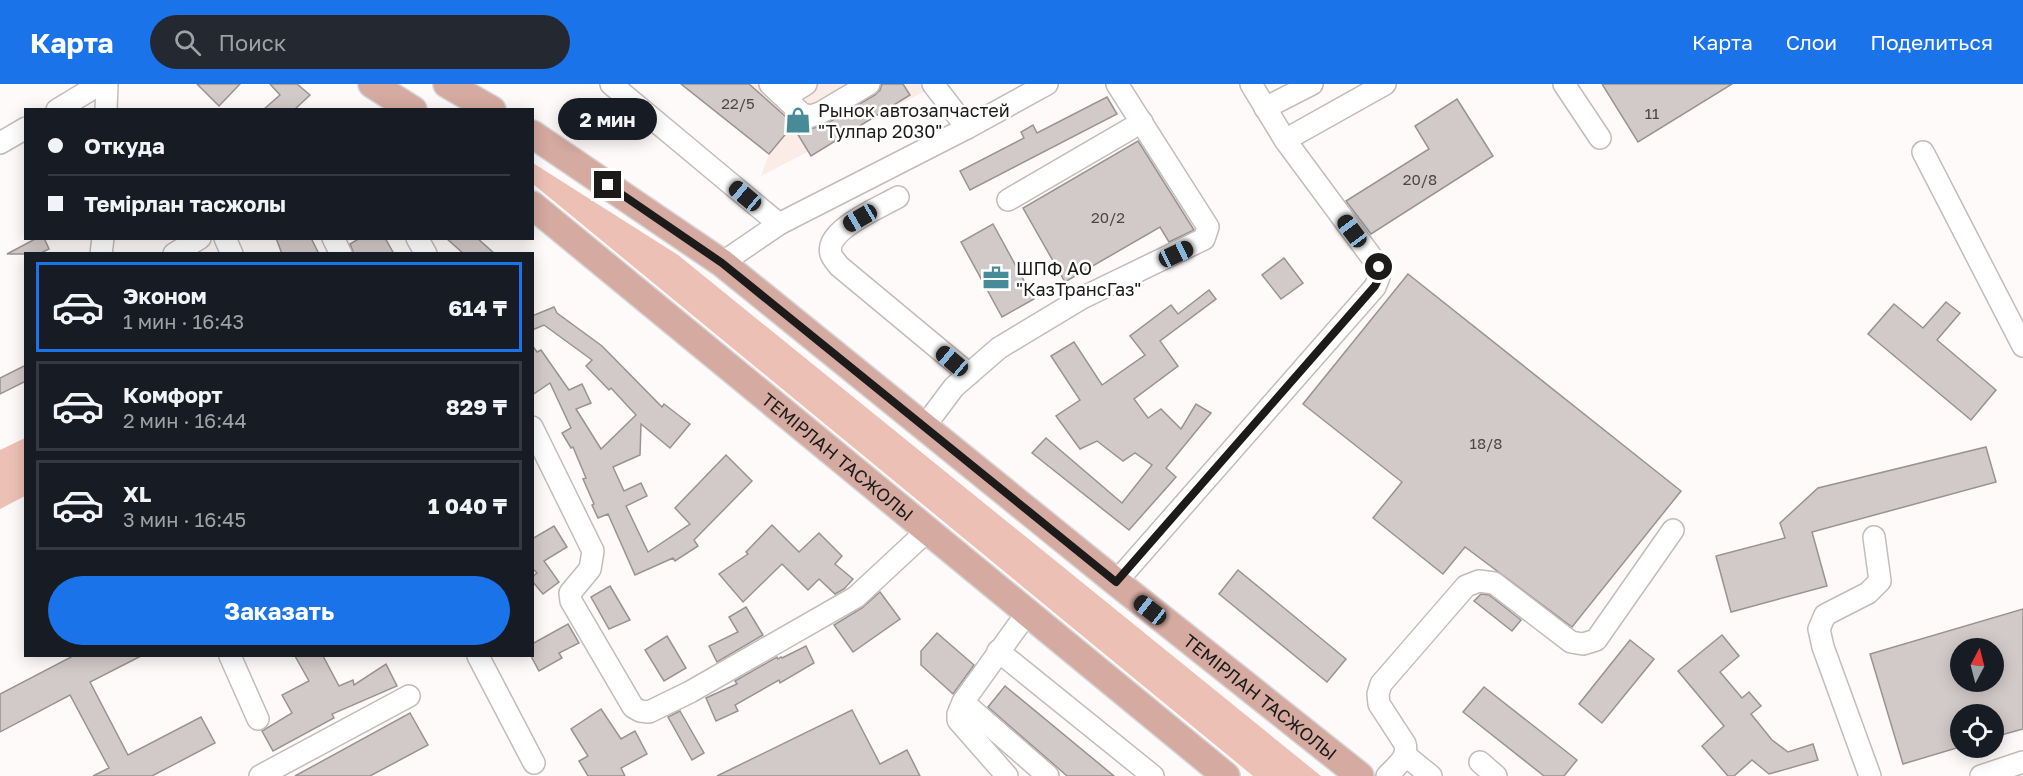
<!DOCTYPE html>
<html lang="ru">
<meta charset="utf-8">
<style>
:root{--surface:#171b24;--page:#242831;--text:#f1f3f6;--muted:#9ea1a6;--line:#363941;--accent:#1a73e8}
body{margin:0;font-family:"Golos Text",sans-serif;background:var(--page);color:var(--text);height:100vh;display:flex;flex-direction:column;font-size:22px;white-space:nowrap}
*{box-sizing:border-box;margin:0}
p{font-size:20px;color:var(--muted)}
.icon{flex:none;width:33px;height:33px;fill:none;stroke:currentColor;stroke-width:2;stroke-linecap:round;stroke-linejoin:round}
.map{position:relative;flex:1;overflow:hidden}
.panel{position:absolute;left:24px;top:168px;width:510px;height:405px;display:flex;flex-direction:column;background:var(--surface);border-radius:0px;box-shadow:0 3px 15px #0003}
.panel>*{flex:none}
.banner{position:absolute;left:24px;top:24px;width:510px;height:132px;border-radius:0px;box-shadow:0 3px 15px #0003;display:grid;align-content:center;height:132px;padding:0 24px;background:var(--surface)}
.needle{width:39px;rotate:7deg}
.buttons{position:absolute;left:1950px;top:554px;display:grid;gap:12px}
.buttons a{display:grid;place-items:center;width:54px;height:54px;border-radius:50%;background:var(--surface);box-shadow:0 3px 15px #0003;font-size:30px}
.end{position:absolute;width:27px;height:27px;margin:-14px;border:8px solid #1d1b1a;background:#fff;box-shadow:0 0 0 3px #fff}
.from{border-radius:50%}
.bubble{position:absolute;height:42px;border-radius:21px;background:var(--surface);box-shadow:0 3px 15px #0003;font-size:20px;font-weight:700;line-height:42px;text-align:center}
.car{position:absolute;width:18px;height:36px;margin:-18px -9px;border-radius:8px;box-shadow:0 0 4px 2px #0007;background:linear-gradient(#222 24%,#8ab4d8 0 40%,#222 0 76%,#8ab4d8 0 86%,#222 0)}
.banner b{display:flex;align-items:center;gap:21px;height:57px;font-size:22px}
.banner b+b{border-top:2px solid var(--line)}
.banner i{width:15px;height:15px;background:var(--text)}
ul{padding:10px 0 0;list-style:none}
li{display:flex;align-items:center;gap:18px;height:90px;margin:0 12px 9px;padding:0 12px;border:3px solid var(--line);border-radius:0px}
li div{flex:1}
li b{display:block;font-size:22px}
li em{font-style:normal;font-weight:700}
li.active{border-color:var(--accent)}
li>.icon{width:54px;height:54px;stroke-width:1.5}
.primary-button{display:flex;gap:12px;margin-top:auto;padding:12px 24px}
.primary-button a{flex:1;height:69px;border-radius:36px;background:var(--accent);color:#fff;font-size:24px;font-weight:700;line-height:69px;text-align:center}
header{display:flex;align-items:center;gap:36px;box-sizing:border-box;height:84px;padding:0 30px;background:var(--accent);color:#fff}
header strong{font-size:28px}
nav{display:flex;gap:33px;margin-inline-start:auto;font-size:21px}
.search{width:420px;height:54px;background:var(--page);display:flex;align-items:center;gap:15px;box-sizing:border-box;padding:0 21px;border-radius:33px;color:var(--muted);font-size:22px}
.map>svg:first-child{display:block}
.built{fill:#fcece8}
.green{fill:#edc0b5}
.building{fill:#d2cac8;stroke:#9a9392;stroke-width:1.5;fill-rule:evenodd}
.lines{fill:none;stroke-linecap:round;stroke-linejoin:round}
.minor-casing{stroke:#c3bcba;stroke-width:24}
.major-casing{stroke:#d6d6d6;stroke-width:30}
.minor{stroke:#fff;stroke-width:21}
.major{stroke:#d5aaa0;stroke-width:27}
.route{stroke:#1d1b1a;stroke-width:8}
.labels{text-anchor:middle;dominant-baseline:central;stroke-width:5;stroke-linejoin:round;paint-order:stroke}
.number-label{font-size:15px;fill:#4a4746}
.poi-label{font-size:18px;fill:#1d1b1a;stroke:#fff;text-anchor:start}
.street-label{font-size:18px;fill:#1d1b1a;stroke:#fff}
</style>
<header>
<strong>Карта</strong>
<div class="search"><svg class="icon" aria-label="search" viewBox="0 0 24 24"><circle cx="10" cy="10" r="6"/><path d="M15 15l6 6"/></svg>Поиск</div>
<nav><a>Карта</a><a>Слои</a><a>Поделиться</a></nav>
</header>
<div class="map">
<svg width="2023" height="692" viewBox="0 0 2023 692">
<rect width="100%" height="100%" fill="#fefaf9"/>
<!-- built -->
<polygon class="built" points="681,0 939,0 761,92 769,70"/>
<!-- green -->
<g class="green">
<polygon points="533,79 678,171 1321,692 1253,692 533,100"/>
<polygon points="25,354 25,412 0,425 0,366"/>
</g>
<!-- building -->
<g class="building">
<polygon points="197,0 240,0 219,22"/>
<polygon points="270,0 297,0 310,11 294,26 263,26 280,11"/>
<polygon points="681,0 749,0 794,40 769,70"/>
<polygon points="882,0 903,0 910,11 811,72 797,49 805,44 814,44 826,40 875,11 880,6"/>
<polygon points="1602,0 1732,0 1638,58"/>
<polygon points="1107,13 1117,30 970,106 960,87 1024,54 1021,48 1033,41 1037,49"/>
<polygon points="1457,15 1493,72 1371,150 1346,117 1429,65 1415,42"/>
<polygon points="1138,57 1194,146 1169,158 1160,143 1065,198 1023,124"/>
<polygon points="993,140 1034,215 1002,233 961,158"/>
<polygon points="37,154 44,154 49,165 39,170 7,170"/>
<polygon points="276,154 311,154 319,170 282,170"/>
<polygon points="360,154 385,154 394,170 354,170 350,160"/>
<polygon points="446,154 477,154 495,170 464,170"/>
<polygon points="1284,174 1303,199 1281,215 1262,191"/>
<polygon points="1408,190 1681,407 1572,543 1465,463 1443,490 1373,434 1402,398 1303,320"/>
<polygon points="1209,206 1216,215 1160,257 1178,282 1134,315 1148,334 1161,325 1181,345 1196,320 1211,329 1166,384 1176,393 1129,446 1032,369 1046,354 1122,419 1152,381 1135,369 1123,377 1097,357 1080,365 1056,332 1080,316 1051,272 1074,258 1102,301 1145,271 1130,252 1171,221 1178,230"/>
<polygon points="1946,218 1960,229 1937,256 1996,306 1971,336 1868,250 1894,220 1923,244"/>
<polygon points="554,223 557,229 602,262 662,323 664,320 690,340 670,364 641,340 640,371 613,383 624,407 641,399 647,412 626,422 648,468 690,440 675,424 726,371 752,397 694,456 698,462 675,477 673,474 635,491 608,430 598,434 592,421 594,420 583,395 586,394 573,363 571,364 562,349 571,344 550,299 532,311 532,261 537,268 541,266 569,306 582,300 591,319 576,325 601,365 636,331 611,304 609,306 586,282 592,276 544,241 532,246 532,232"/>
<polygon points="26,281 26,297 0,310 0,294"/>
<polygon points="1986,363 1996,398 1812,448 1827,502 1731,528 1716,472 1785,454 1780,439 1818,404"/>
<polygon points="772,441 799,468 819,449 842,472 835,480 853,495 844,505 835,510 819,495 808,506 782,480 743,518 719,490 748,470 746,468"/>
<polygon points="554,442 567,463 544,477 559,498 543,510 532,497 532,493 537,489 532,484 532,455"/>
<polygon points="1238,486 1346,575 1327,598 1219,510"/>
<polygon points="610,502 630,536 609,545 591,513"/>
<polygon points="880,508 900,535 853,568 834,541 862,524"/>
<polygon points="1481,510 1489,511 1521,536 1512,547 1474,517"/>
<polygon points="746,523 763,551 717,578 709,562 738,548 729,533"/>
<path d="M2023,525v120l-29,8v-23h-34v33l-57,17 -33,-110zM1960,564h34v33h-34z"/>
<polygon points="568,540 579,559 559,569 562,574 539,587 532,574 532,560"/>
<polygon points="937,549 974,581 953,610 921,581 921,567"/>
<polygon points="1722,551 1739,572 1720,588 1742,614 1749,608 1761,622 1751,630 1772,656 1788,668 1813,660 1818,676 1769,690 1752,676 1734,692 1728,692 1702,662 1724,642 1678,587"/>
<polygon points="667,552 686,584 664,597 645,566"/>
<polygon points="1630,556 1654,575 1602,639 1579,620"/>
<polygon points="806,562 814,579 780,599 779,596 735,621 738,627 716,637 706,614 737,600 735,597 777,573 778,575 781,573 782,574"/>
<polygon points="73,572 141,572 90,598 128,671 201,633 215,659 152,692 93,692 109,684 70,611 0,648 0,610"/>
<polygon points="295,572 323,572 339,602 353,596 354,601 386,580 397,602 332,630 334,634 273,667 262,647 292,629 282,611 309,597"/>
<polygon points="1005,602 1114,692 1067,692 1058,684 988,623"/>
<polygon points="1484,603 1577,676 1564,692 1544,692 1463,628"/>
<polygon points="601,625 621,655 635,647 647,670 621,684 625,692 588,692 579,677 588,672 571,645"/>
<polygon points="852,626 880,680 907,666 920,692 717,692"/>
<polygon points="680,627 704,669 692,676 668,633"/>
<polygon points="410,629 428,661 370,692 295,692"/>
</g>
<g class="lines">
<!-- minor casing -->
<g class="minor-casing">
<g id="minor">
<polyline points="611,0 779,140"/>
<polyline points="770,0 802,30 811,32 820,29 869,0"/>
<polyline points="933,0 967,44"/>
<polyline points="1564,0 1600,54"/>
<polyline points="785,13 806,0"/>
<polyline points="1265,24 1312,0"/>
<polyline points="57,26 100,0"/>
<polyline points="106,26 107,0"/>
<polyline points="1285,56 1385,0"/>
<polyline points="0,59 26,44"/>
<polyline points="1923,68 2023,262"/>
<path d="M898,113c-17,10 -74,33 -67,57 1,4 6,9 8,12l130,108"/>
<polyline points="1008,116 1142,38"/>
<polyline points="225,154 232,170"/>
<polyline points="333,154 341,170"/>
<polyline points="417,154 426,170"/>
<polyline points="101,170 103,154"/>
<polyline points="174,170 200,154"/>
<polyline points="722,179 779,140 967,44 1047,0"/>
<polyline points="532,343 593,467 590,485 570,509 571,517 633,623 640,627 649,628 690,608 856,513 928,446"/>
<polyline points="924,343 954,303 999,264 1082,214 1204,155 1208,143 1117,0"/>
<polyline points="1116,498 1375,203 1379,193 1379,183 1285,56 1251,0"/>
<polyline points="1027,529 963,618 1048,692"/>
<polyline points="998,567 1153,692"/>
<polyline points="230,572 258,635"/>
<polyline points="478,572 534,679"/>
<polyline points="963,618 958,630 958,636 1007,692"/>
<polyline points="1405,671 1431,692"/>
<polyline points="1480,678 1496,692"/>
<polyline points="260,692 409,612"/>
<path d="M1387,692c8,-9 22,-18 18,-32l-26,-40 -1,-10 3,-10 85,-98 13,-5 15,2 77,59 12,2 13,-4 77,-110"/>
<polyline points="1870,692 1823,563 1819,545 1825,531 1868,509 1880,497 1874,453"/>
<polyline points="1981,692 2023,678"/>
</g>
</g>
<!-- major casing -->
<g class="major-casing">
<g id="major">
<polyline points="372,0 413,26"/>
<polyline points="447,0 492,26"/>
<path id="s1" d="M532,50l190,129 394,319 244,194"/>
<path id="s2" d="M532,121l694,571"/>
</g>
</g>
<!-- minor -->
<use href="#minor" class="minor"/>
<!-- major -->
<use href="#major" class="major"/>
</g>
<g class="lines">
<!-- route -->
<polyline class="route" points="608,101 722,179 1116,498 1375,202 1379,194 1379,183"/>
</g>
<!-- icons -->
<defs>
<g id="shop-bare" transform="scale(2.07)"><path d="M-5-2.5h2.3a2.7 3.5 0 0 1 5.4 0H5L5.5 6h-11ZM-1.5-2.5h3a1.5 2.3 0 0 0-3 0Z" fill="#478b99" stroke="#fff" stroke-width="2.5" paint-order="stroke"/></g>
<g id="office-bare" transform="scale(2.07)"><path d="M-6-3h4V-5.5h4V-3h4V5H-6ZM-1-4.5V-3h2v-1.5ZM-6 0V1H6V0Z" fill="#478b99" stroke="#fff" stroke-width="2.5" paint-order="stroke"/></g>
</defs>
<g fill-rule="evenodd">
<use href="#shop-bare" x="798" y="36"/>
<use href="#office-bare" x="996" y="194"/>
</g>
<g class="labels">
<!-- number labels -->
<g class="number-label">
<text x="738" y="19">22/5</text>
<text x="1652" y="29">11</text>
<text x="1420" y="95">20/8</text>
<text x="1108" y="133">20/2</text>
<text x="1486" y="359">18/8</text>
</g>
<!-- poi labels -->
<g class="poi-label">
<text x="818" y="26">Рынок автозапчастей<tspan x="818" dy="21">"Тулпар 2030"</tspan></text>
<text x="1016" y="184">ШПФ АО<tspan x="1016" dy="21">"КазТрансГаз"</tspan></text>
</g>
<!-- street labels -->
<g class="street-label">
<text stroke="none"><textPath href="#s2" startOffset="396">ТЕМІРЛАН ТАСЖОЛЫ</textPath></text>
<text stroke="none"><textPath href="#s1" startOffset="921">ТЕМІРЛАН ТАСЖОЛЫ</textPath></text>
</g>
</g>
</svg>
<div class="buttons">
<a><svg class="needle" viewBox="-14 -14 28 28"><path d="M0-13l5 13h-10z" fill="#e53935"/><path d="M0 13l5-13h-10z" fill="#9ea1a6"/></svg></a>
<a><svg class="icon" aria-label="locate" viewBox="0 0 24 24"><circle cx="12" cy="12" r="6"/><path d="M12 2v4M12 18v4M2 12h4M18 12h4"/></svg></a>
</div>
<i class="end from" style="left:1379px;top:183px"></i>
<i class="end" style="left:608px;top:101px"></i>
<div class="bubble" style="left:558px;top:14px;width:99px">2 мин</div>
<i class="car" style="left:745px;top:112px;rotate:310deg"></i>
<i class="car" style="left:860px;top:134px;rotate:240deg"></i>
<i class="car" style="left:1352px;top:147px;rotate:323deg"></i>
<i class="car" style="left:1176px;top:170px;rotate:65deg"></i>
<i class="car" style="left:952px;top:277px;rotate:310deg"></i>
<i class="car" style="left:1150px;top:526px;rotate:308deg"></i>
<div class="banner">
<b><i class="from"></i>Откуда</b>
<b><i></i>Темірлан тасжолы</b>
</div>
<section class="panel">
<ul>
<li class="active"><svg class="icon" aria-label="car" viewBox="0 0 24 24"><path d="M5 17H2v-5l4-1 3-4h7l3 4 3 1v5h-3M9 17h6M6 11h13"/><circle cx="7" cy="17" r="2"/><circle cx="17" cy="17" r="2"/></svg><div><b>Эконом</b><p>1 мин · 16:43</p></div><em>614 ₸</em></li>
<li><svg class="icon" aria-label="car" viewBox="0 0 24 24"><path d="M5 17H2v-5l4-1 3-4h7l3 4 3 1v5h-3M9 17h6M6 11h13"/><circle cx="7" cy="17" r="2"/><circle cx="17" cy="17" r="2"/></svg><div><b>Комфорт</b><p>2 мин · 16:44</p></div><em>829 ₸</em></li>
<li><svg class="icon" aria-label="car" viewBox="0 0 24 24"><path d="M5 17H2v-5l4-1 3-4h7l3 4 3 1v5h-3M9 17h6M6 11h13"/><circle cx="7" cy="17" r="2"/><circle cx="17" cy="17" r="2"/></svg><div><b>XL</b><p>3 мин · 16:45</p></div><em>1 040 ₸</em></li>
</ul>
<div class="primary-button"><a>Заказать</a></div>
</section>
</div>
